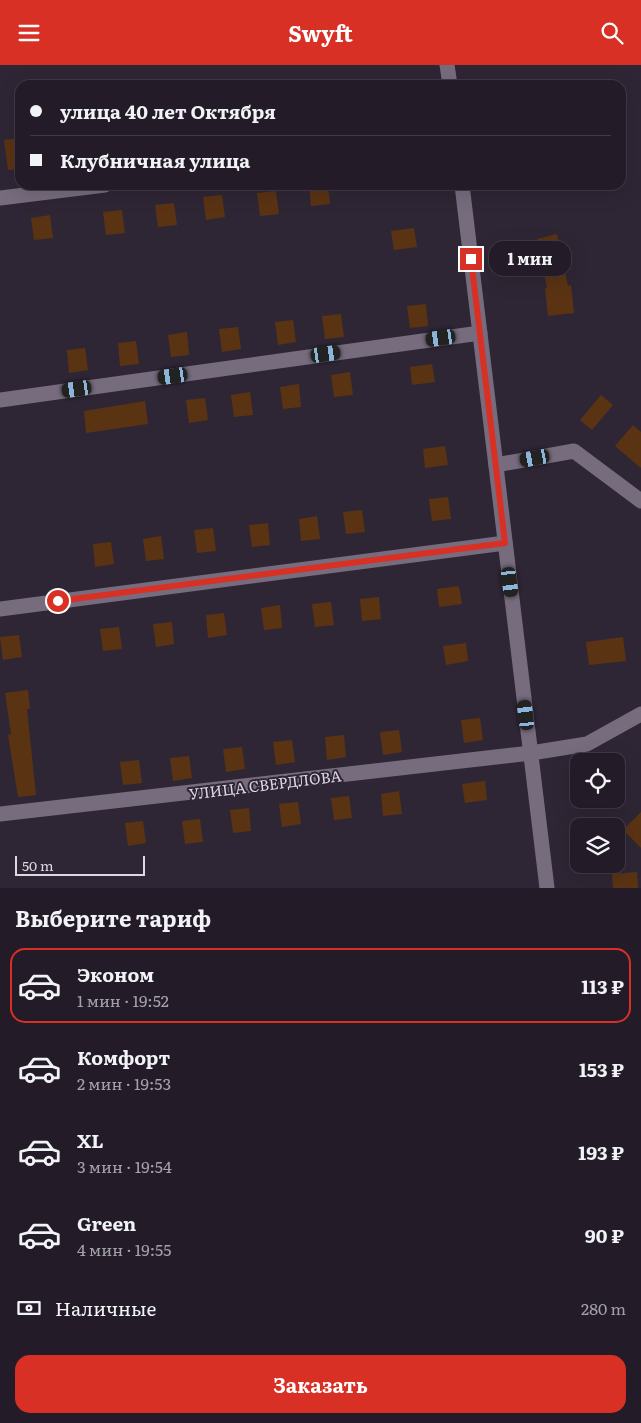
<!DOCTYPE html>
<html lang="ru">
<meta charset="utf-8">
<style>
:root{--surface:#231c28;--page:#2b2530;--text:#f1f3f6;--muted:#a3a1a8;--line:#403a45;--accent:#d93025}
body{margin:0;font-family:Literata,serif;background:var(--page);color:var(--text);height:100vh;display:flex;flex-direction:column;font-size:19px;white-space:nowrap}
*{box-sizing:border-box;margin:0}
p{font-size:16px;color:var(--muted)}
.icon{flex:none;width:28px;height:28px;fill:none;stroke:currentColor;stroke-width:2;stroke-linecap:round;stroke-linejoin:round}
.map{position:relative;height:823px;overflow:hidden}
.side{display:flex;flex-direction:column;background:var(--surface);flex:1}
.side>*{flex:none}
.banner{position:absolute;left:15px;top:15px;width:611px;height:110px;border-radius:15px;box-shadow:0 5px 20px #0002,0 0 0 1px var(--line);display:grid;align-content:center;height:110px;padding:0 15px;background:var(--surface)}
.tools{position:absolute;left:570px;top:688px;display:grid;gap:10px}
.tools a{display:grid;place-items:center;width:55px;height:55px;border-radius:10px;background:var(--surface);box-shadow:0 5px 20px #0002,0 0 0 1px var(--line);font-size:25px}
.scale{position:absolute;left:15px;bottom:12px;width:130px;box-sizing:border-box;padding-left:5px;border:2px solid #ded8e2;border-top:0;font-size:14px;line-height:18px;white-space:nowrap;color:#ded8e2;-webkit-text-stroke:4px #2f2635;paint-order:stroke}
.end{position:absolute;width:22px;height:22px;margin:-11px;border:6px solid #d93025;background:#fff;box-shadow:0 0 0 2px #fff}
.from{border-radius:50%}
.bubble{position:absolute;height:35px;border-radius:15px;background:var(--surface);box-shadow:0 5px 20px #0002,0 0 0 1px var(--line);font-size:16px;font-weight:700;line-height:35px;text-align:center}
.car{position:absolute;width:15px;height:30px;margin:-15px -8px;border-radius:6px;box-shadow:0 0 4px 1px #0007;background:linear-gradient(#222 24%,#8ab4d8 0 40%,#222 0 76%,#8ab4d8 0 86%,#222 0)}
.banner b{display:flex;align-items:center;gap:18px;height:48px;font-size:19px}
.banner b+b{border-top:1px solid var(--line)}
.banner i{width:12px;height:12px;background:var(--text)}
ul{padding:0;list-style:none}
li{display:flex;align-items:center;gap:15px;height:75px;margin:0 10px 8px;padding:0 5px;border:2px solid transparent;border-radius:15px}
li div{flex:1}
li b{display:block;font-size:19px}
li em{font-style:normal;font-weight:700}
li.selected{border-color:var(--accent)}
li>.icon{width:45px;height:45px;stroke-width:1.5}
h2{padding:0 15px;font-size:22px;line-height:60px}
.pay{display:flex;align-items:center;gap:12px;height:55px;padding:0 15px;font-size:19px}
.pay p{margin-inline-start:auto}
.action{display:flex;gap:10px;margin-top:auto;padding:10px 15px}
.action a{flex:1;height:58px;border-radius:15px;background:var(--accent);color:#fff;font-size:20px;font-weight:700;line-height:58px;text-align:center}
header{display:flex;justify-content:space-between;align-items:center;height:65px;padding:0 15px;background:var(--accent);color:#fff;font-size:22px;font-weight:700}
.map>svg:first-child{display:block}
.building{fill:#5a3313}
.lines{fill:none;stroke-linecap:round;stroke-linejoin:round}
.minor{stroke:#776c7e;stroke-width:15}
.route{stroke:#d93025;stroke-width:6}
.labels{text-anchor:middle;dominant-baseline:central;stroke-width:4;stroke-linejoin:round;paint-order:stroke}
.street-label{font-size:15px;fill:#ded8e2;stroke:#2f2635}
</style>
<header><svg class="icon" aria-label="menu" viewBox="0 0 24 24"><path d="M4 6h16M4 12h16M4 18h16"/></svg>Swyft<svg class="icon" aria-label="search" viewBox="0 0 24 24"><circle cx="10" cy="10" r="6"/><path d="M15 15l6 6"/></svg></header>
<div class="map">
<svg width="641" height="823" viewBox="0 0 641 823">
<rect width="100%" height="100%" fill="#2f2635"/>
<!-- building -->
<g class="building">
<polygon points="20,73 20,104 8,105 4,75"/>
<polygon points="309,120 328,120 330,139 311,141"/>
<polygon points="276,126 279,149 260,151 257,128"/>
<polygon points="222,130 225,152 206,155 203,132"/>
<polygon points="174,138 177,160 158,162 155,140"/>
<polygon points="122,145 125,168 106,170 103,147"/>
<polygon points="50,150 53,173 34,175 31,153"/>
<polygon points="414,163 417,182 394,185 391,166"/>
<polygon points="557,169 568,221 571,220 574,248 548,251 545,223 547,223 537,174"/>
<polygon points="426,239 428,261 410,263 407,241"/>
<polygon points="341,249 344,272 325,274 322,251"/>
<polygon points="293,255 296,277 278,280 275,257"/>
<polygon points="238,262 241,284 222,287 219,264"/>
<polygon points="187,267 189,290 171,292 168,270"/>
<polygon points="136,276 139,299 120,301 118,278"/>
<polygon points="85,283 88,305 69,308 67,285"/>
<polygon points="432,299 435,317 412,320 410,302"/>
<polygon points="350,307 353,330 334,332 331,310"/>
<polygon points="299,319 301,342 283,344 280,322"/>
<polygon points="250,327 253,350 234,352 231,330"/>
<polygon points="601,330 613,340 592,365 580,355"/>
<polygon points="205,333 208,355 189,358 186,335"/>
<polygon points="145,336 148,359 86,368 84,346"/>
<polygon points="633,360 641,367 641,403 615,381"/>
<polygon points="445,381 448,400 425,403 423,384"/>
<polygon points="448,432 451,454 432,456 429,434"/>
<polygon points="362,445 365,467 346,469 343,447"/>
<polygon points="317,451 320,474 301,476 299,454"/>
<polygon points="268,458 270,480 252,482 249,460"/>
<polygon points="213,463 216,486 197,488 194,465"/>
<polygon points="161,471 164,494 146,496 143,474"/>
<polygon points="111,477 114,499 95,502 93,479"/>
<polygon points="459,521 462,539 439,542 437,524"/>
<polygon points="379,532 381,554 362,556 360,534"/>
<polygon points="331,537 334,560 315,562 312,539"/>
<polygon points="280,540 282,563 264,565 261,543"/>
<polygon points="224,548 227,570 208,573 206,550"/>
<polygon points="172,557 174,579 156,582 153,559"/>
<polygon points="119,562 122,584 103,586 100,564"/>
<polygon points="19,570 22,592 3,595 0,572"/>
<polygon points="623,572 626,596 589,600 586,577"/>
<polygon points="466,578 468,596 446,600 443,581"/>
<polygon points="28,625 30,644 27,644 36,730 18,732 8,670 11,669 5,628"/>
<polygon points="480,653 483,675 464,678 461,655"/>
<polygon points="399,665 402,687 383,690 380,667"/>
<polygon points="344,670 346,692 327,695 325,672"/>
<polygon points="292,675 295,697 276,700 273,677"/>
<polygon points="242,682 245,704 226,707 223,684"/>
<polygon points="189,691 192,713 173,716 170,693"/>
<polygon points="139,695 142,718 123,720 120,697"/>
<polygon points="485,716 487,735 465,738 462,719"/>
<polygon points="399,726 402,749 383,751 381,729"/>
<polygon points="349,731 352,753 334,755 331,733"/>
<polygon points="298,737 301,759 282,762 279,739"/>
<polygon points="249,743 251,766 233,768 230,745"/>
<polygon points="641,747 641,783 623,765"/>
<polygon points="200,754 203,777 185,779 182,756"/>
<polygon points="143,756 146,778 128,781 125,758"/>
<polygon points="637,807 638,823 613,823 612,809"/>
</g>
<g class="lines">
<!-- minor -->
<g class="minor">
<polyline points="447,0 450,20"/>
<polyline points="462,120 547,823"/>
<polyline points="0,133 105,120"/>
<polyline points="0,335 480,268"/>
<polyline points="496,400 574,386 641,436"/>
<polyline points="0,544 505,478"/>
<polyline points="0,749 531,688 587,679 641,649"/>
</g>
</g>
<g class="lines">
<!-- route -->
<polyline class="route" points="58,536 505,478 471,194"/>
</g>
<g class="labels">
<!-- street labels -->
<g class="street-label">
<text transform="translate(265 719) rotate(-7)">УЛИЦА СВЕРДЛОВА</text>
</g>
</g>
</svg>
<div class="tools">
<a><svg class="icon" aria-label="locate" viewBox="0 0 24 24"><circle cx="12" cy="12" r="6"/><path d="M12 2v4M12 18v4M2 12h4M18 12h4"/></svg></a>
<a><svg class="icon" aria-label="layers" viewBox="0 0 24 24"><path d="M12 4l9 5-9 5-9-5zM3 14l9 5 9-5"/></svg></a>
</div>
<div class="scale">50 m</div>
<i class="end from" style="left:58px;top:536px"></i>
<i class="end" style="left:471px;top:194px"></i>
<div class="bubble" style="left:489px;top:176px;width:82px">1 мин</div>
<i class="car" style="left:441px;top:273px;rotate:262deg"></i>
<i class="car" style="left:326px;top:289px;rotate:82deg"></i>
<i class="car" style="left:173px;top:311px;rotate:262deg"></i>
<i class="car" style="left:77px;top:324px;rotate:262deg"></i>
<i class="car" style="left:535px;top:393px;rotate:260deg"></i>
<i class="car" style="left:510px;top:517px;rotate:173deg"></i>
<i class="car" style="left:526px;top:650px;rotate:353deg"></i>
<div class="banner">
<b><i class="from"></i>улица 40 лет Октября</b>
<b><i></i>Клубничная улица</b>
</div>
</div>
<section class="side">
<h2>Выберите тариф</h2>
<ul>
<li class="selected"><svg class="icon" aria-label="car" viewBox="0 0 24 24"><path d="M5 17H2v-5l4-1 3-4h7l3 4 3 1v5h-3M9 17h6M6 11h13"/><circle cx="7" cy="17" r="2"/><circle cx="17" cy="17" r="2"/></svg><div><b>Эконом</b><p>1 мин · 19:52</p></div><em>113 ₽</em></li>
<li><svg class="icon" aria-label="car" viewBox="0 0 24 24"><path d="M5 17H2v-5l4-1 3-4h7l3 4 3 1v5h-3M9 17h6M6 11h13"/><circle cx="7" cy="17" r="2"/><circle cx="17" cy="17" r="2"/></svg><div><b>Комфорт</b><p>2 мин · 19:53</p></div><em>153 ₽</em></li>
<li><svg class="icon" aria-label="car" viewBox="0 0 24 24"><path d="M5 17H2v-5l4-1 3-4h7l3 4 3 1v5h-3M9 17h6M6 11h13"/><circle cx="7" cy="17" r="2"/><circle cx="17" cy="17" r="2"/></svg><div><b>XL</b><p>3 мин · 19:54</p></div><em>193 ₽</em></li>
<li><svg class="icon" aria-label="car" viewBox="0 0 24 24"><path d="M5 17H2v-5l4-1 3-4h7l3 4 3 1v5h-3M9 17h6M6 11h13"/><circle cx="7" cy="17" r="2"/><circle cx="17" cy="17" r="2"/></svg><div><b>Green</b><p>4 мин · 19:55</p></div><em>90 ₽</em></li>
</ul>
<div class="pay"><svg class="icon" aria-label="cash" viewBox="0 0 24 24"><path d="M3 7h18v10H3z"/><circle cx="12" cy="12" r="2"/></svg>Наличные<p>280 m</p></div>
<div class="action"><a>Заказать</a></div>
</section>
